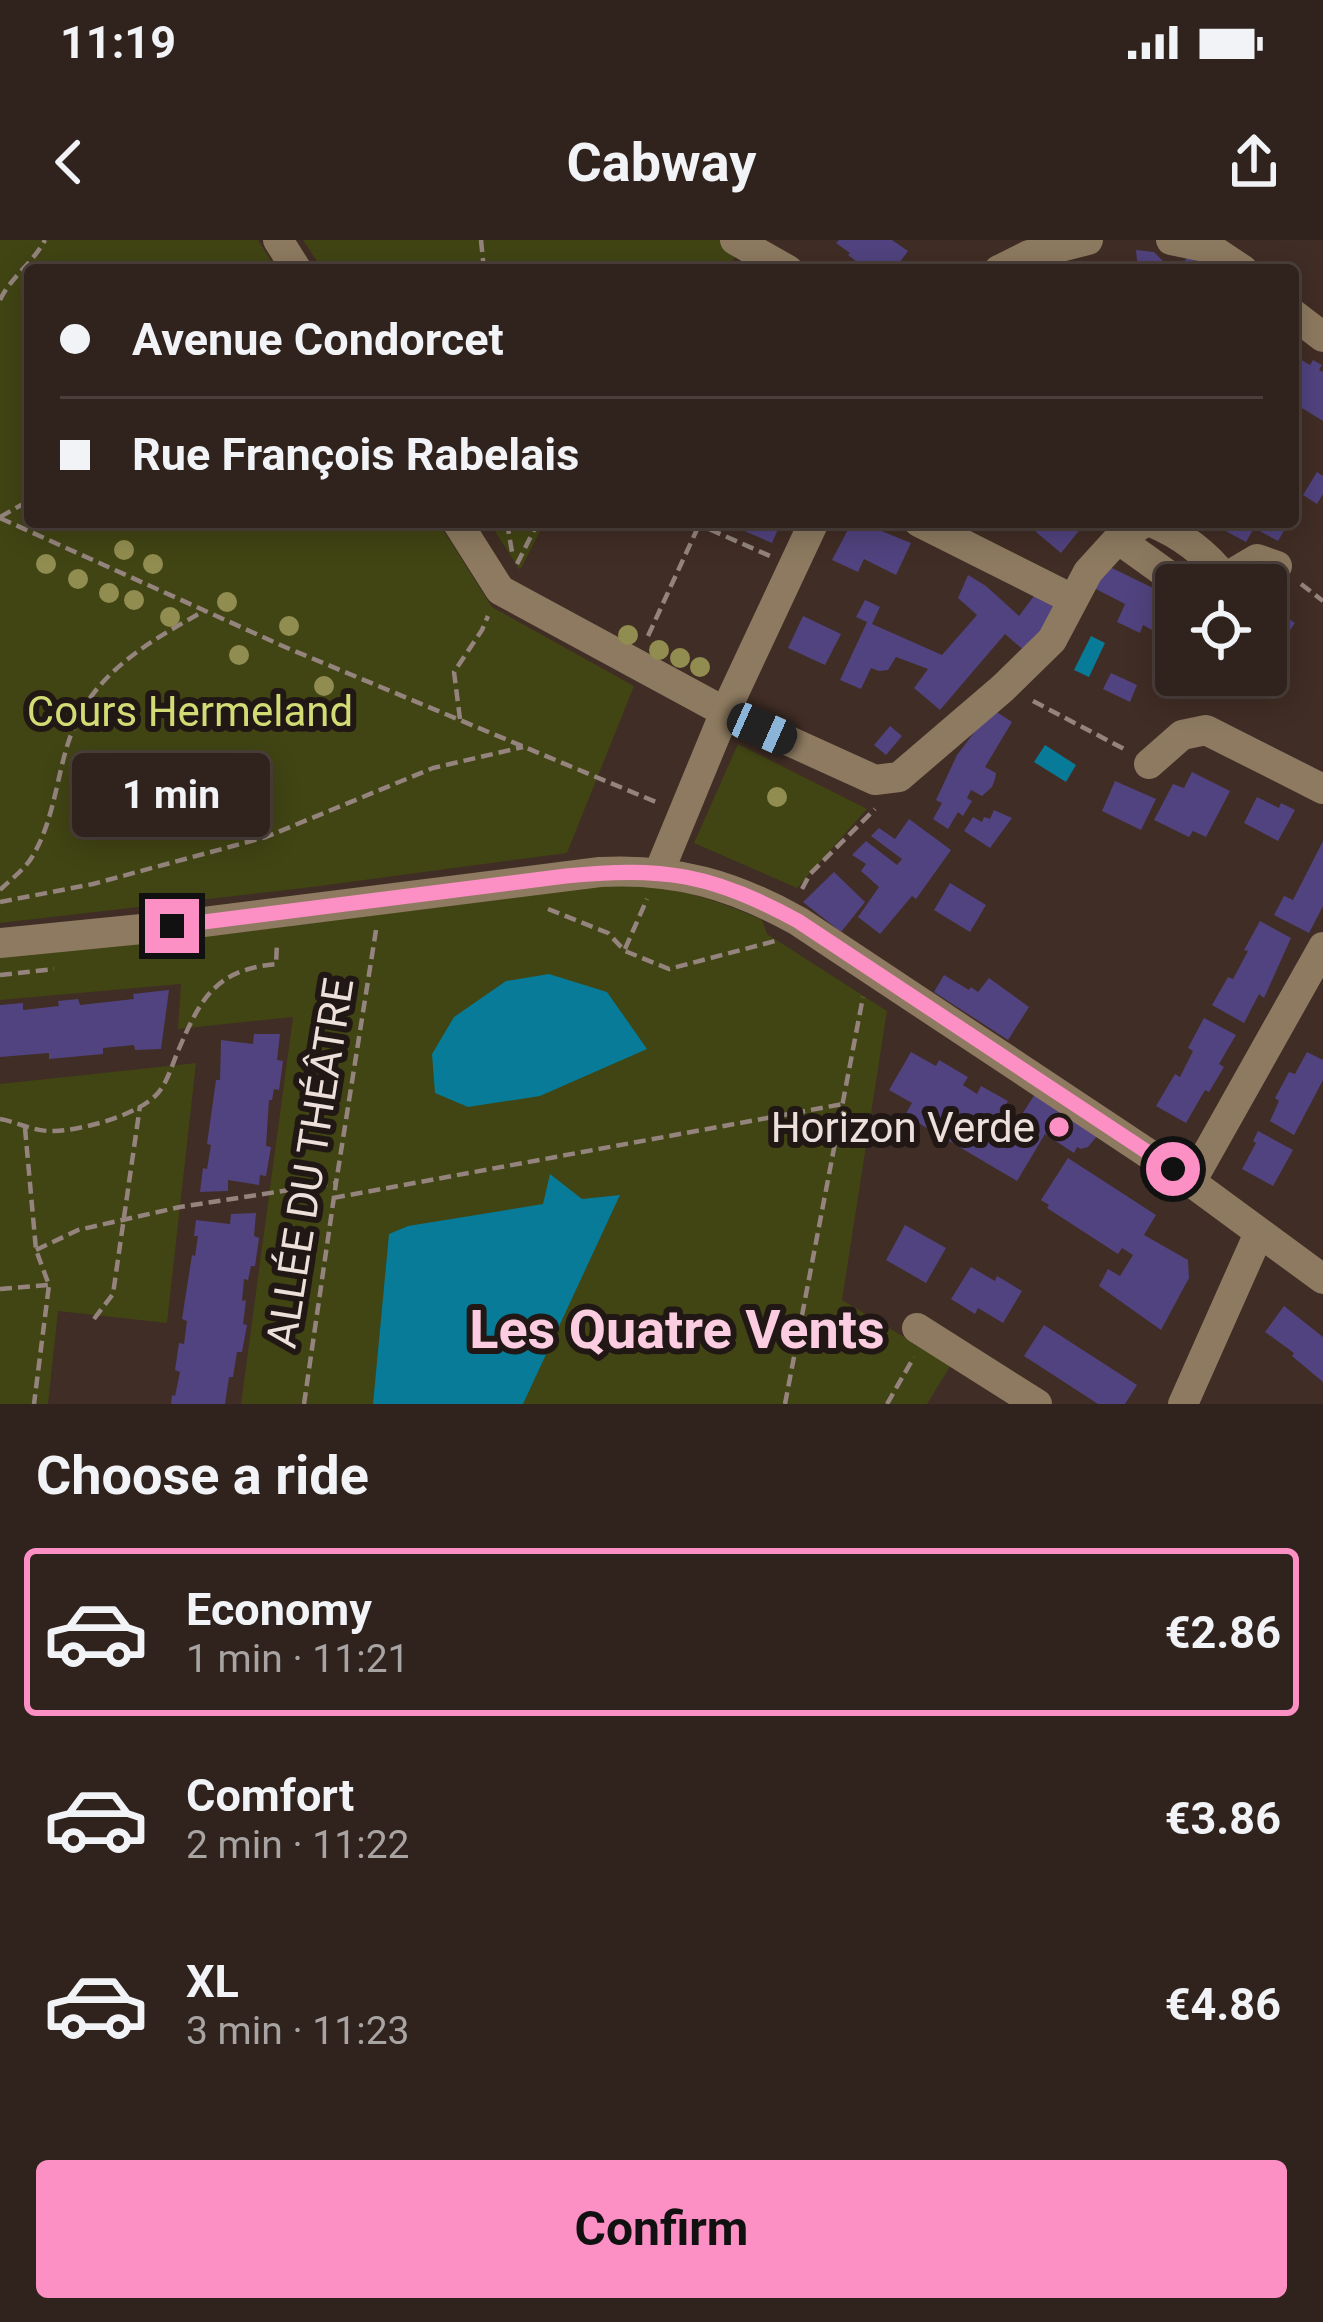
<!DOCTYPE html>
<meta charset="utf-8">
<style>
:root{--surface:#30221c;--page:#382a25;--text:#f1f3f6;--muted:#a8a4a3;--line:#4b3f3b;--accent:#fc8fc3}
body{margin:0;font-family:Roboto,sans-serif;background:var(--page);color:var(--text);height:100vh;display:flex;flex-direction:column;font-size:45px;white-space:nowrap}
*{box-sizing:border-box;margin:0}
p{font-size:39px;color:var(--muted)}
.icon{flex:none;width:66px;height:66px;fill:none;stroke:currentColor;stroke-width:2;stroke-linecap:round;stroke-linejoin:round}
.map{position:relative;height:1164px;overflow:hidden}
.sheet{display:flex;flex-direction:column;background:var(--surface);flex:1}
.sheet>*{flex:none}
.banner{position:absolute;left:24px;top:24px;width:1275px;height:264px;border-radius:12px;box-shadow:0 6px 30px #0003,0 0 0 3px var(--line);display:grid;align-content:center;height:264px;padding:0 36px;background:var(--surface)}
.buttons{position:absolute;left:1155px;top:324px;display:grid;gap:24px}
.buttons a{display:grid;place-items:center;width:132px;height:132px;border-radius:12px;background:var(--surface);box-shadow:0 6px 30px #0003,0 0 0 3px var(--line);font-size:60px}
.end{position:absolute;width:54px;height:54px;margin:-27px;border:15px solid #fc8fc3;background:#111;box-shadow:0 0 0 6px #111}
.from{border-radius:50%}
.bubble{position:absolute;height:84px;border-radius:12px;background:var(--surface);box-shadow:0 6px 30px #0003,0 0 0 3px var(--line);font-size:39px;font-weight:700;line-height:84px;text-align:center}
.car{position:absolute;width:36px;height:72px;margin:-36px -18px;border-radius:15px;box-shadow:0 0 9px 3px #0007;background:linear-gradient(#222 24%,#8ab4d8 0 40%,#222 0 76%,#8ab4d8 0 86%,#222 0)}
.banner b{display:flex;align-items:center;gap:42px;height:114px;font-size:45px}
.banner b+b{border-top:3px solid var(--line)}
.banner i{width:30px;height:30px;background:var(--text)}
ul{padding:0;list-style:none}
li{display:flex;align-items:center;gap:36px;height:168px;margin:0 24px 18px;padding:0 12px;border:6px solid transparent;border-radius:12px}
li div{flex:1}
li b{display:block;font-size:45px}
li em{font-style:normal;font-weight:700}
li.selected{border-color:var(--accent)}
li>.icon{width:108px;height:108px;stroke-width:1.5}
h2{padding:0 36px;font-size:54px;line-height:144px}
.button{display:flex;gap:24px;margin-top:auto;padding:24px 36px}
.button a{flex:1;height:138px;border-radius:12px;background:var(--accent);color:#111;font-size:48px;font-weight:700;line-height:138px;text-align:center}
.status{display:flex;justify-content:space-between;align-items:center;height:84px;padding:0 60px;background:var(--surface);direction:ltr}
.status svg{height:33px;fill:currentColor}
header{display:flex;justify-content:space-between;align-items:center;height:156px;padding:0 36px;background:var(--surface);font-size:54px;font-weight:700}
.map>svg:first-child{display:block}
.green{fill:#414413}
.water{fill:#077b97}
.building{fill:#51437f}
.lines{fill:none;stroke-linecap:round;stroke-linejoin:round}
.path{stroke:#94847d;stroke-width:4.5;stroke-dasharray:12 6;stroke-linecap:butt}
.minor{stroke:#8d7a60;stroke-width:30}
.tree{fill:#918d50}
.route{stroke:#fc8fc3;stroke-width:15}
.poi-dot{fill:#fc8fc3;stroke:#211714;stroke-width:4.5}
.labels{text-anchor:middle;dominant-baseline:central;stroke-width:12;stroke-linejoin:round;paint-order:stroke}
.park-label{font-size:42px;fill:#d3db74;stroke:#211714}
.poi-label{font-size:42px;fill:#ede0db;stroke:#211714;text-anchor:end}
.street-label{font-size:42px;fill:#ede0db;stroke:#211714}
.district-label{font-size:54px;font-weight:bold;fill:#fccce0;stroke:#211714}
</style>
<div class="status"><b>11:19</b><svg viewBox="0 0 49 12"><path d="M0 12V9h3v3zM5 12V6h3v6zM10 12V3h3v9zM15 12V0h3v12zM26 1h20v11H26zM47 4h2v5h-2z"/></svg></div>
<header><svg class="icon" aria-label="back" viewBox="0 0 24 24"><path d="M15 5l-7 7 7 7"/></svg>Cabway<svg class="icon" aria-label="share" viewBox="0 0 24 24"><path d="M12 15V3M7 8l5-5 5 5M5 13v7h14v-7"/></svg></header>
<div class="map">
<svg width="1323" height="1164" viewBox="0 0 1323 1164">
<rect width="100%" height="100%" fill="#402d25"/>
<!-- green -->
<g class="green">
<polygon points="0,0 258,0 277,30 30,30 30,282 438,282 492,367 634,446 567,613 312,647 0,683"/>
<polygon points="303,0 745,0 727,30 323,30"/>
<polygon points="489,282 545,282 520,330"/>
<polygon points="738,504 867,569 797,648 694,603"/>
<path d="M631,643c50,5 85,17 131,37l5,14 120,77 -45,289 109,65 -24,39h-686l52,-387 -115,12 3,-45 -181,16v-48z"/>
<polygon points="196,823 167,1083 58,1071 48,1164 0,1164 0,844"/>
</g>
<!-- water -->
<g class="water">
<polygon points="1091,396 1105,403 1089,437 1074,430"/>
<polygon points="1045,505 1076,525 1066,542 1034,522"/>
<polygon points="549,734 607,752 647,809 540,856 468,867 435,853 432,814 454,777 506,741"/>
<polygon points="550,934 582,959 620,955 523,1164 373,1164 389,994 408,986 543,964"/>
</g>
<!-- building -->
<g class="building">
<polygon points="839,0 892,0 908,11 894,30 871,30 872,28 862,21 860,24 848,15 850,13 836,3"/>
<polygon points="1136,10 1154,12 1163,21 1163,30 1138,30"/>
<polygon points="1187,18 1204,23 1205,30 1177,30"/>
<polygon points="1293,115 1310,125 1313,120 1322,125 1319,130 1323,132 1323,181 1297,165 1302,157 1293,152"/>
<polygon points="1317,232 1323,236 1323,254 1317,264 1303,255"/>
<polygon points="743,282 781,282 772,303 740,289"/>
<polygon points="852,282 865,287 867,282 876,282 881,285 879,290 911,303 896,335 864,319 858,332 832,320"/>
<polygon points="1044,282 1086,282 1061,313 1036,292"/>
<polygon points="1209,282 1289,282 1278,301 1254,288 1246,302"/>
<polygon points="1108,326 1159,351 1155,355 1176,365 1176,394 1172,401 1143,385 1140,393 1117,382 1125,364 1092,347"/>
<polygon points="968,335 986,346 1019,376 1037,352 1059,366 1026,412 1005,394 940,470 914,448 928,429 896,417 888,430 879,431 871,428 861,449 840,440 867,382 856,377 865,360 880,367 872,384 942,415 977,375 958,358"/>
<polygon points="1266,364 1295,383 1280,405 1274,401 1266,413"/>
<polygon points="803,376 841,394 825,425 788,408"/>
<polygon points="1111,433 1137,445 1130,462 1103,449"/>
<polygon points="992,469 1012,482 985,527 996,533 995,539 992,547 982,556 971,550 967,558 972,561 963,576 958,572 948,589 933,579 942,563 936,560 957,515"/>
<polygon points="890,486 902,496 886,515 874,505"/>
<polygon points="1192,532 1230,551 1206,597 1193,591 1189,597 1154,580 1173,544 1184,548"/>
<polygon points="1115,541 1156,559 1141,590 1102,571"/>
<polygon points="1257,557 1279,568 1281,563 1295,570 1278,601 1244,583"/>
<polygon points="994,570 1012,578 990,608 964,591 973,577 982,582 984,577 990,579"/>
<polygon points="909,579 951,610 916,659 912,656 880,694 858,677 879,647 861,631 866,624 852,615 866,601 897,625 902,619 871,596 879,588 895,599"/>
<polygon points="1323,601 1323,666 1309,693 1274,675 1284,656 1293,660"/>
<polygon points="834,632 865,662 841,692 803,662"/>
<polygon points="950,643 986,665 970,692 934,670"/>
<polygon points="1260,681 1291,698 1264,758 1259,754 1244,783 1212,765 1228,737 1233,739 1248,711 1244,710"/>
<polygon points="944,735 969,750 971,747 978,752 989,738 1029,767 1008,800 934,752"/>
<polygon points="169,750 161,809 135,810 134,805 103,808 103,814 49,819 49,813 0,817 0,765 23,763 23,770 59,766 58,761 78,759 80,765 134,759 133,754"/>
<polygon points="1204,778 1236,795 1219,824 1224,827 1209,852 1205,850 1186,883 1156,866 1175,834 1180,837 1193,811 1188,808"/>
<polygon points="254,794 280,794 277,820 283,821 279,850 274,849 272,860 269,860 266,906 271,907 266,936 260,935 259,945 228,940 228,951 200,952 203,928 207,929 211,905 207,904 216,840 220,840 221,800 253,804"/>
<polygon points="911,812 936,826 939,820 968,837 963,845 977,854 981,846 1008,861 1003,868 1019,879 1035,854 1098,895 1088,907 1081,909 1077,907 1074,913 1045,894 1017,941 905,875 912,863 889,850"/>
<polygon points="1307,812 1323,820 1323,840 1294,895 1270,881 1279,861 1275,858 1289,832 1295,834"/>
<polygon points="1258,891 1293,910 1273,946 1242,929 1256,903 1253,901"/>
<polygon points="1068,918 1156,975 1144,995 1188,1020 1189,1038 1161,1090 1099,1046 1108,1029 1120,1036 1133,1015 1122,1008 1118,1014 1047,968 1049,965 1041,960"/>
<polygon points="256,973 254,996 259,998 255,1026 251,1026 248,1040 244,1039 242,1061 246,1060 243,1084 247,1085 242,1112 237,1112 233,1137 229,1137 225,1164 171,1164 172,1155 175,1156 180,1132 175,1130 179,1103 184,1104 187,1081 182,1079 192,1015 195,1016 198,996 194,996 196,980 230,984 231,974"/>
<polygon points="905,985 946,1008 926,1043 886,1020"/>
<polygon points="971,1027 995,1041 997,1036 1022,1051 1003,1083 978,1068 975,1074 951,1059"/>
<polygon points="1284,1066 1323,1097 1323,1142 1292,1116 1294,1113 1265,1092"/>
<polygon points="1044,1085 1137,1145 1125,1164 1098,1164 1024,1116"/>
</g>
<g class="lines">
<!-- path -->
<g class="path">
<polyline points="481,0 484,30"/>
<path d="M0,60c11,-23 32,-36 45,-60"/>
<polyline points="0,277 30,260"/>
<polyline points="0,278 285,407 656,562"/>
<polyline points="507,282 512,312"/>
<polyline points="693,282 770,316"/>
<polyline points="517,324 538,282"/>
<polyline points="1301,344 1323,361"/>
<polyline points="648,396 699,285"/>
<polyline points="1033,461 1124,509"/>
<polyline points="460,479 454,432 482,390 488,376"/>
<polyline points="802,649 810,634 875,569"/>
<path d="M0,650c10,-10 25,-21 32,-33 28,-46 24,-103 51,-148 26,-45 76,-73 121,-98"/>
<polyline points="0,662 93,644 266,597 433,528 523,507"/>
<polyline points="548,669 608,693 625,711 669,729 775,701"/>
<polyline points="625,709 647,659"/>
<polyline points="0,735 54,729"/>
<path d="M0,879c18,3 34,13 54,12 29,-1 85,-16 104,-38 10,-12 14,-28 20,-42 22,-51 36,-81 98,-87l1,-21"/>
<polyline points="25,888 36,1010 49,1045 34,1164"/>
<polyline points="333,958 843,864"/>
<polyline points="36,1010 78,990 180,967 334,943"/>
<polyline points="0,1049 48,1045"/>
<polyline points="94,1079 113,1054 140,866"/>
<polyline points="304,1164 336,943 376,690"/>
<polyline points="785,1164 863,757"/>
<polyline points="887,1164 914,1117"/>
</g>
<!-- minor -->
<g class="minor">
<polyline points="278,0 297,30"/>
<polyline points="735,0 788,30"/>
<polyline points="1171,0 1210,8 1243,30"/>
<polyline points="999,30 1029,15 1088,0"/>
<polyline points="1293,74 1323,97"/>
<polyline points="457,282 500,350 725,472 875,540 899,537 1003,448 1052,400 1088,332 1118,299 1145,282"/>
<polyline points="919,282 1072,359"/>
<path d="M1151,282c31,13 54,30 74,56l-15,7"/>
<polyline points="1118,299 1182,345"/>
<polyline points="1225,338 1257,319 1277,326"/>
<polyline points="1149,524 1182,495 1206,490 1323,549"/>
<polyline points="659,632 725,472 814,282"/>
<path d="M0,703l172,-17 428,-54c76,-4 133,13 198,49l393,261 132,97"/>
<polyline points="1191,942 1323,707"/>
<polyline points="917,1088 1037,1164"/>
<polyline points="1183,1164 1259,993"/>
</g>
</g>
<!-- trees -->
<g class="tree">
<circle cx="124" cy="310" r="10"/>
<circle cx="46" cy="324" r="10"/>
<circle cx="153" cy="324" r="10"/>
<circle cx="78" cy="339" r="10"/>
<circle cx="109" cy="353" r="10"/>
<circle cx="134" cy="360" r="10"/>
<circle cx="227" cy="362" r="10"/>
<circle cx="170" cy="377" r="10"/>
<circle cx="289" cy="386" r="10"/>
<circle cx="628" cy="395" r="10"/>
<circle cx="659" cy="410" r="10"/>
<circle cx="239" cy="415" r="10"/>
<circle cx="680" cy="418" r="10"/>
<circle cx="700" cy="427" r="10"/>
<circle cx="324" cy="446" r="10"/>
<circle cx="777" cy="557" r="10"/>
</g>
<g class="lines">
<!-- route -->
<path class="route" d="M172,686l394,-50c96,-10 147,-2 232,45l375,248"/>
</g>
<!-- markers -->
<circle class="poi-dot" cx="1059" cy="887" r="12"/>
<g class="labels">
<!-- park labels -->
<g class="park-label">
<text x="190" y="471">Cours Hermeland</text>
</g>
<!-- poi labels -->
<g class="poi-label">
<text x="1035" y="887">Horizon Verde</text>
</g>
<!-- street labels -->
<g class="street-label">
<text transform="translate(310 923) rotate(-81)">ALLÉE DU THÉÂTRE</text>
</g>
<!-- district labels -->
<g class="district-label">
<text x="677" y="1089">Les Quatre Vents</text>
</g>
</g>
</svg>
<div class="buttons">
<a><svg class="icon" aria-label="locate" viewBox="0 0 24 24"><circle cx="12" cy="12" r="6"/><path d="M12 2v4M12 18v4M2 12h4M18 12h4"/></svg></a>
</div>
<i class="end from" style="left:1173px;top:929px"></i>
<i class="end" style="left:172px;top:686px"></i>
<div class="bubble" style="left:72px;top:513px;width:198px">1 min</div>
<i class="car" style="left:762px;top:489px;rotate:114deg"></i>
<div class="banner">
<b><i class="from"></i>Avenue Condorcet</b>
<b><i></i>Rue François Rabelais</b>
</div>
</div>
<section class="sheet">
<h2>Choose a ride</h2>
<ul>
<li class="selected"><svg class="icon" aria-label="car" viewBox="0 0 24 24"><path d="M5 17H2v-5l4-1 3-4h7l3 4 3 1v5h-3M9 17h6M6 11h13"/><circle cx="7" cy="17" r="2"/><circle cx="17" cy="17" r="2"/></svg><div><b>Economy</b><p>1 min · 11:21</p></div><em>€2.86</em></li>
<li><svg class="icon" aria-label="car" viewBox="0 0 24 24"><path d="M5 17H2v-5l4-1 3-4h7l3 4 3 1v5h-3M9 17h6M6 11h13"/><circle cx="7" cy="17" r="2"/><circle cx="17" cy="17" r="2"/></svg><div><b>Comfort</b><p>2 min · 11:22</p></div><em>€3.86</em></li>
<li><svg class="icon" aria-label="car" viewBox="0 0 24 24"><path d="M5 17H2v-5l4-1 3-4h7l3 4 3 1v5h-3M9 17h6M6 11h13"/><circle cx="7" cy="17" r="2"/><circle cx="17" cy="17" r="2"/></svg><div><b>XL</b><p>3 min · 11:23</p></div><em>€4.86</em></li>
</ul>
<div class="button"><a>Confirm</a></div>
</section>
